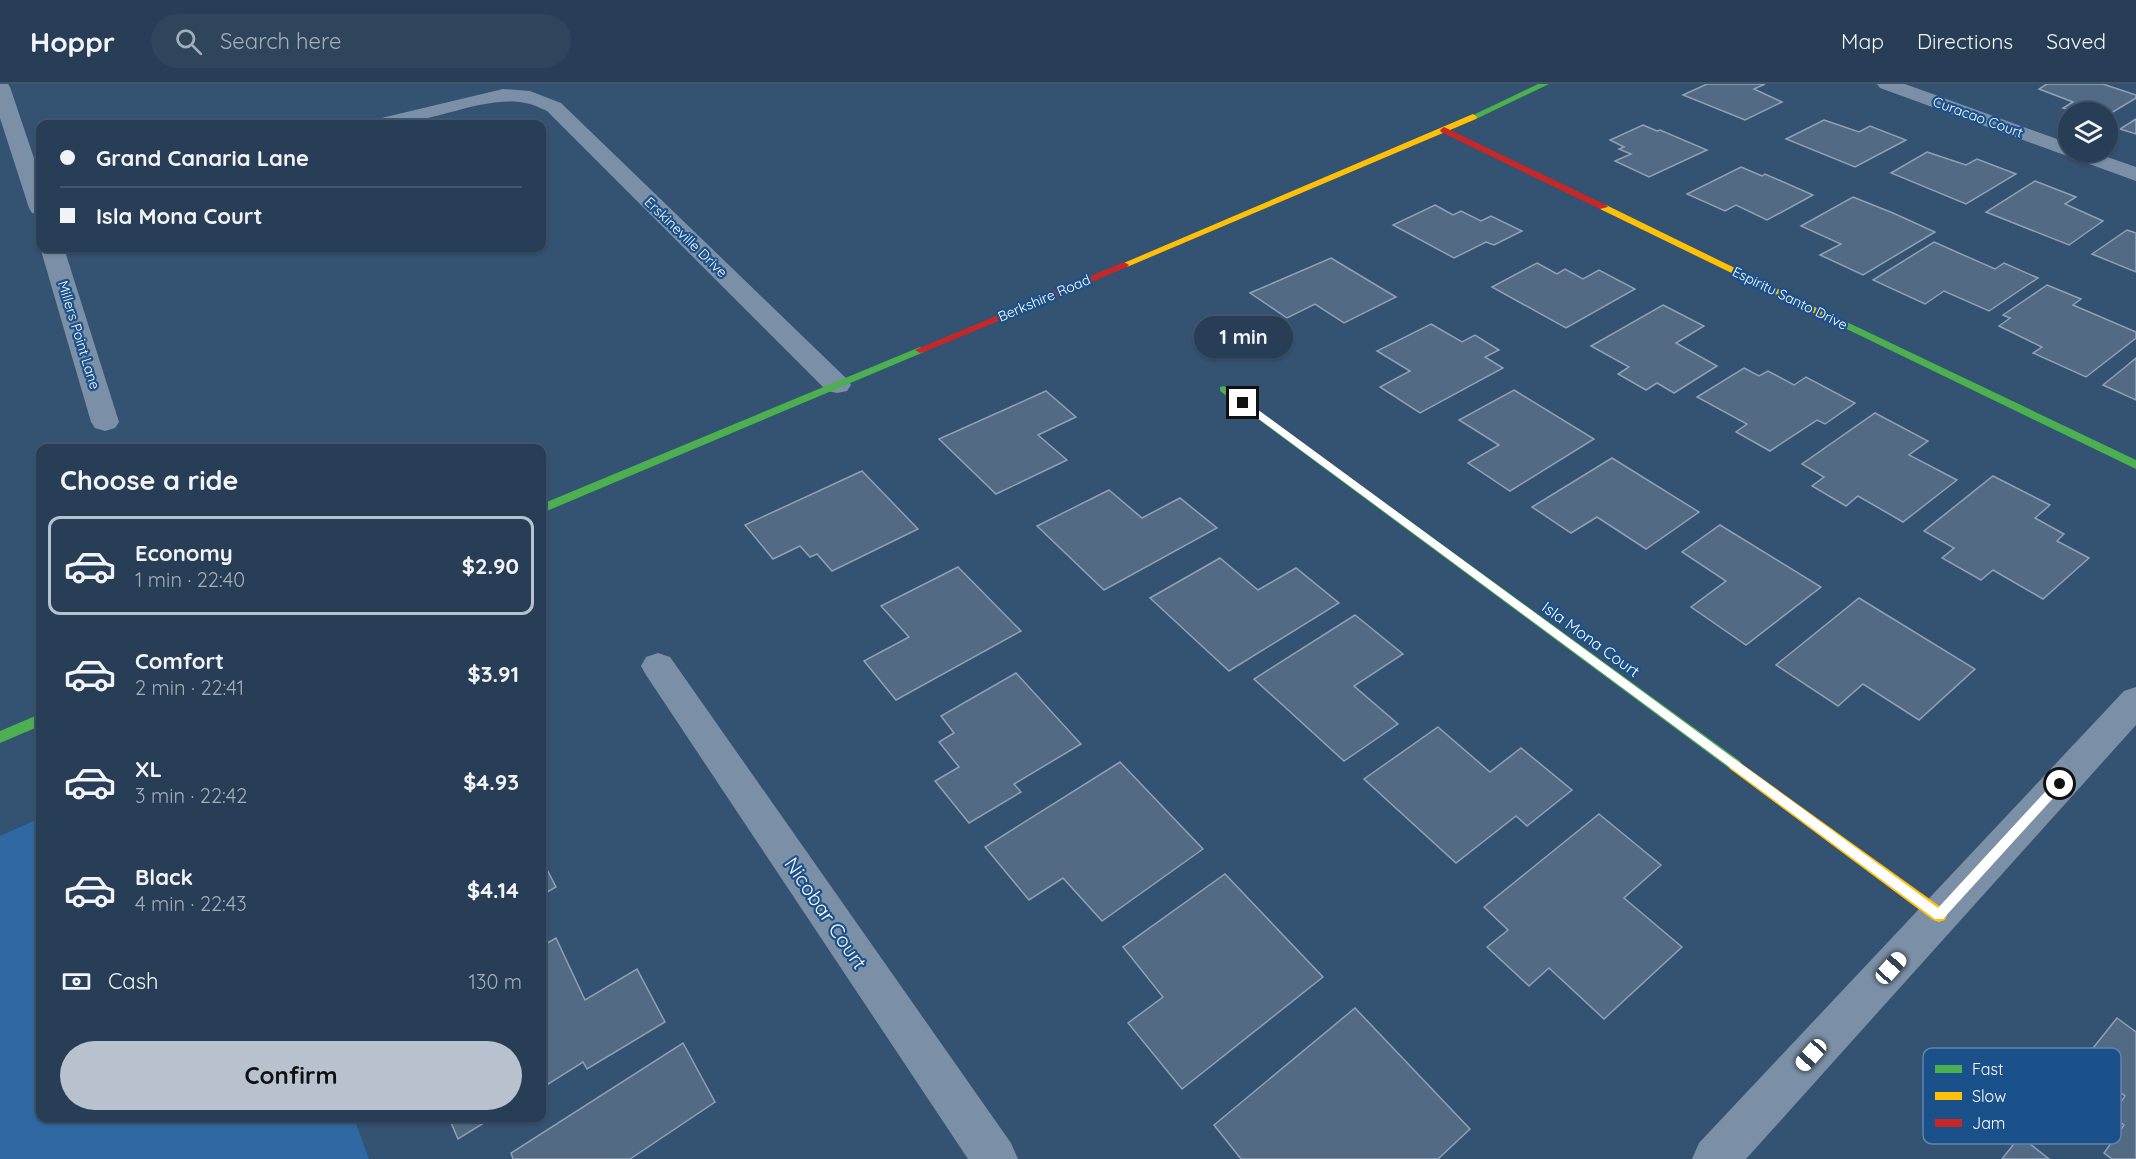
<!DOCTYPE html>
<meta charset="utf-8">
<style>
:root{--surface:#273e56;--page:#2f455c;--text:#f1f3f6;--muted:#a4aeb9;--line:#43576c;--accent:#b8c2ce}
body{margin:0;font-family:Quicksand,sans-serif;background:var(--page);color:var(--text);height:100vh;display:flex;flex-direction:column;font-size:22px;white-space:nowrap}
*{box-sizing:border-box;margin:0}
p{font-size:20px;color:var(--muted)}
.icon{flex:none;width:33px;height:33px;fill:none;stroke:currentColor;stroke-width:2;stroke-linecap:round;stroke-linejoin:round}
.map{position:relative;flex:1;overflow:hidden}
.sheet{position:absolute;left:36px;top:360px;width:510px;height:678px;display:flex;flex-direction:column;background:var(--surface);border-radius:12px;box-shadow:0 2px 4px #0004,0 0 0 2px var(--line)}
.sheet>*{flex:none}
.hud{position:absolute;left:36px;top:36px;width:510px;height:132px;border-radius:12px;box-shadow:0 2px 4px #0004,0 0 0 2px var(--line);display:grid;align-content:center;height:132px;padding:0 24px;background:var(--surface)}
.buttons{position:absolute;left:2058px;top:18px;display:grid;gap:12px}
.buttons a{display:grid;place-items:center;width:60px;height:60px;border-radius:50%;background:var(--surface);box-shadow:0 2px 4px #0004,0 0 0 2px var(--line);font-size:30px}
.end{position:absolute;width:27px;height:27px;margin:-14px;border:8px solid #fff;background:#111;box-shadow:0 0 0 3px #111}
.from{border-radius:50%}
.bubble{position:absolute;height:42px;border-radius:21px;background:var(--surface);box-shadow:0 2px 4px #0004,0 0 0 2px var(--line);font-size:20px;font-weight:800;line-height:42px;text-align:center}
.car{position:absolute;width:18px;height:36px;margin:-18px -9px;border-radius:8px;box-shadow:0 0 4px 2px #0007;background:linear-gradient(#fff 24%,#345 0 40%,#fff 0 76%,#345 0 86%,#fff 0)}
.hud b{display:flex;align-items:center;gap:21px;height:57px;font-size:22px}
.hud b+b{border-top:2px solid var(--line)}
.hud i{width:15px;height:15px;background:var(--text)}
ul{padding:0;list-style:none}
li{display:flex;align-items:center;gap:18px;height:99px;margin:0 12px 9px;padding:0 12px;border:3px solid transparent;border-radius:12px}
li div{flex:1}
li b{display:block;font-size:22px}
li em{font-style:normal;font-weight:800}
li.on{border-color:var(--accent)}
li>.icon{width:54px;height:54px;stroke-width:1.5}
h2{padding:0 24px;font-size:27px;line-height:72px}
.pay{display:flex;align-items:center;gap:15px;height:66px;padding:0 24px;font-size:22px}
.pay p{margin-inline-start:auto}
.button{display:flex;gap:12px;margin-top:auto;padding:12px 24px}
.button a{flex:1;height:69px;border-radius:36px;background:var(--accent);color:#111;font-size:24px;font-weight:800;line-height:69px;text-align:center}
header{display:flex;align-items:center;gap:36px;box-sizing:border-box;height:84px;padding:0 30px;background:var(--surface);border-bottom:2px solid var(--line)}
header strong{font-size:28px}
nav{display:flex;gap:33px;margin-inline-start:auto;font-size:21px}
.search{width:420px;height:54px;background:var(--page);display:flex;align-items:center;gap:15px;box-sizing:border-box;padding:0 21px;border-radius:33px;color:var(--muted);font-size:22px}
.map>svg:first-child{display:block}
.green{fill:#2f68a2}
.building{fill:#526a84;stroke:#90a1b4;stroke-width:1.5}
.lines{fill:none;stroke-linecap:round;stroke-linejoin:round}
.street{fill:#7b90a6;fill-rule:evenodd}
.fast{fill:#4caf50;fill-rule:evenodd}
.slow{fill:#ffc107;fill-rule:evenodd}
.jam{fill:#c62828;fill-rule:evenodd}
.route{fill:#fff}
.labels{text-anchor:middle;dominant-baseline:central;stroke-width:4.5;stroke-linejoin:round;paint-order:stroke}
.far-street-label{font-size:14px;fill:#fff;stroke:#1b518b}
.street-label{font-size:16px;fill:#fff;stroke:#1b518b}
.near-street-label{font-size:20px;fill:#fff;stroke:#1b518b}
.key{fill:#1b518b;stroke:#5f85ae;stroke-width:1.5}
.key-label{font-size:16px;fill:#fff}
</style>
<header>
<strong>Hoppr</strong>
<div class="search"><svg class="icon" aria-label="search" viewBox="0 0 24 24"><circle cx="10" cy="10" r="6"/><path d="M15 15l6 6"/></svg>Search here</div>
<nav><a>Map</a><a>Directions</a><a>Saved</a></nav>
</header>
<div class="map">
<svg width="2136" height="1075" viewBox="0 0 2136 1075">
<rect width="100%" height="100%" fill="#345272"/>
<!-- green -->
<polygon class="green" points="40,734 40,1034 354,1034 369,1075 0,1075 0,752"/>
<!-- building -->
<g class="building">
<polygon points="1707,0 1765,0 1754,5 1782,18 1745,36 1683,11"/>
<polygon points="2047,0 2103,0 2136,11 2136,14 2108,31 2108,28 2077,28 2063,24 2073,18 2039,5"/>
<polygon points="2136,35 2136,50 2120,45"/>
<polygon points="1824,36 1859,48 1870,42 1906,56 1855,83 1786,55"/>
<polygon points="1643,41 1657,47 1660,46 1707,66 1649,93 1615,77 1631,70 1619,65 1624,63 1610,56"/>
<polygon points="1927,68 1966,81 1977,75 2016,90 1966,120 1891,89"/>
<polygon points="1741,83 1762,92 1765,90 1813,111 1767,136 1736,121 1725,127 1687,110"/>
<polygon points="2035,97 2076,113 2065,120 2103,137 2069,161 1986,128"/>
<polygon points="1853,113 1893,129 1935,148 1863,191 1820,171 1841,160 1801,142"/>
<polygon points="1435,121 1453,131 1461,127 1481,137 1491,132 1522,147 1494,161 1486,158 1454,174 1393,141"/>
<polygon points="2127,146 2136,149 2136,188 2092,170"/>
<polygon points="1934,158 1995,185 2004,179 2038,194 1989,227 1944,207 1925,220 1873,196"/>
<polygon points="1331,174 1396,213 1344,239 1315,220 1287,234 1250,209"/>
<polygon points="1537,179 1557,190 1565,185 1583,195 1599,186 1635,205 1566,244 1492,203"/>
<polygon points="2047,201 2081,215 2073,221 2136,248 2136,254 2086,293 2033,269 2042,263 1999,242 2010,234 2003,231"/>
<polygon points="1663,221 1704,242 1676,259 1717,282 1674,309 1657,299 1646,306 1618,290 1629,283 1591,262"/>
<polygon points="1431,240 1462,258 1475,251 1499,266 1485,273 1503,284 1420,329 1380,303 1410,287 1377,267"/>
<polygon points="2136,274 2136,316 2103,301 2124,284"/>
<polygon points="1744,284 1759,292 1768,287 1794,301 1806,293 1855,319 1825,340 1817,336 1770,367 1736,348 1747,340 1697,313"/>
<polygon points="1514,306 1594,355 1510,407 1468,379 1499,361 1459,336"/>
<polygon points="1046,307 1076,333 1038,351 1067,376 996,410 939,355"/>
<polygon points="1875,329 1928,357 1909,371 1957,396 1903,438 1858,412 1846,422 1812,402 1824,393 1802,380"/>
<polygon points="1612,374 1699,428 1646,465 1597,433 1571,449 1532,423"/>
<polygon points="862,387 918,445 832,487 817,470 810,473 800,462 773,475 745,441"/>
<polygon points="1993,392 2050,421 2035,434 2064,450 2057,457 2089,474 2043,515 1993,486 1981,496 1942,474 1954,464 1924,447"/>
<polygon points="1109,406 1142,434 1180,414 1217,444 1104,506 1037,442"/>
<polygon points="1720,441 1821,503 1746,561 1691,523 1726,497 1682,468"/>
<polygon points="1220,474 1258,506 1296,484 1339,519 1229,587 1150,514"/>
<polygon points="958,483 1021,547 896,616 864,577 909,553 881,522"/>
<polygon points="1859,514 1975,585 1919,636 1863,600 1838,622 1776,581"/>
<polygon points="1355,531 1403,570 1354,602 1398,640 1344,677 1254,595"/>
<polygon points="1016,589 1081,660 1014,700 1021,708 969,739 935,697 959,683 939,658 954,649 941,632"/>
<polygon points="1438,643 1490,688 1521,664 1572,706 1527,742 1516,732 1456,779 1364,695"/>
<polygon points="1120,678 1203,765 1102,837 1063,794 1029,816 985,763"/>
<polygon points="1599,730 1661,781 1624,814 1682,863 1604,935 1549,884 1529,902 1487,863 1508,846 1484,823"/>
<polygon points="542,776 556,803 542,811"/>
<polygon points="1225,790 1323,893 1182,1005 1128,939 1163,913 1123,863"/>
<polygon points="556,854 585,916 637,885 665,938 587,985 583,978 542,1004 542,862"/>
<polygon points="1355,924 1470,1045 1438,1075 1241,1075 1214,1041"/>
<polygon points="2117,934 2136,948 2136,1075 2112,1075 2104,1069 2124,1041 2111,1032 2125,1012 2081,979"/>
<polygon points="683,959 715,1018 630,1075 513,1075 511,1069"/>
<polygon points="449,1034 492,1034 458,1055"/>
<polygon points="2020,1052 2049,1075 2002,1075"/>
</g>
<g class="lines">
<!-- street -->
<g class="street">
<polygon points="0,0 8,0 10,3 40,92 40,131 32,129 29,124 0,34"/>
<polygon points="1877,0 1905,0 2068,59 2068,68 2093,68 2136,83 2136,97 1880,4"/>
<path d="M503,5l27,2 31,12 286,276 4,6 -4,6 -10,2 -10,-2 -280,-280c-7,-3 -14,-7 -22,-8 -45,-9 -103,27 -155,21l3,-4z"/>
<polygon points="40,163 64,164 119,338 115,344 105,347 95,344 91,338"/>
<polygon points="658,569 670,573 1011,1059 1018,1075 968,1075 646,591 641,582 646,573"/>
<polygon points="2136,603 2136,641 1746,1075 1692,1075 1699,1059 2124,607"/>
</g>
<!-- fast -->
<g class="fast">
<polygon points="1538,0 1549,0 1476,35 1469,33"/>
<polygon points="1830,230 2136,376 2136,385 1826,235 1825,233"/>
<polygon points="920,263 925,266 924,268 542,429 542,420"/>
<polygon points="1224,302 1740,677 1742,681 1740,685 1735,687 1730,685 1220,307 1220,303"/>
<polygon points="40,630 40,642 0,659 0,647"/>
</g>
<!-- slow -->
<g class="slow">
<polygon points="1473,30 1477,33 1476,35 1127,183 1119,181"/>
<polygon points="1600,121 1606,121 1835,233 1830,236 1826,235 1600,125"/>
<polygon points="1735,675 1945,826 1947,831 1945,836 1939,838 1933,836 1730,685 1728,681 1730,677"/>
</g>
<!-- jam -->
<g class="jam">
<polygon points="1444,43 1606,121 1608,123 1600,125 1441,48 1440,46"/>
<polygon points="1124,178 1129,181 1127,183 924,268 920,269 915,266"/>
</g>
</g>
<!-- route -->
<polygon class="route" points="1240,317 1246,317 1938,824 2056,696 2064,696 2066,700 1943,835 1935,835 1240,321"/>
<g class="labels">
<!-- far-street labels -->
<g class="far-street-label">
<text transform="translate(1978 33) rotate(20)">Curacao Court</text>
<text transform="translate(686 153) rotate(44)">Erskineville Drive</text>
<text transform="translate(1044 214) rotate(-23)">Berkshire Road</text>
<text transform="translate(1790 214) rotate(26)">Espiritu Santo Drive</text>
<text transform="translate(79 251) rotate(73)">Millers Point Lane</text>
</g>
<!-- street labels -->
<g class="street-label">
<text transform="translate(1591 555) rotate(36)">Isla Mona Court</text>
</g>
<!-- near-street labels -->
<g class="near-street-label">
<text transform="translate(826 829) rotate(56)">Nicobar Court</text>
</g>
</g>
<!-- legend -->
<rect x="1923" y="964" width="198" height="96" rx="9" class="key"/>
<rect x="1935" y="981" width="27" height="8" fill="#4caf50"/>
<rect x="1935" y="1008" width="27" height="8" fill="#ffc107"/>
<rect x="1935" y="1035" width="27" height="8" fill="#c62828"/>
<g class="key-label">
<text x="1972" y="991">Fast</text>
<text x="1972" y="1018">Slow</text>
<text x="1972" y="1045">Jam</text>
</g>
</svg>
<div class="buttons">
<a><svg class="icon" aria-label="layers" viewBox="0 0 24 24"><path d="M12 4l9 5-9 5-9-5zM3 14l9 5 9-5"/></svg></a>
</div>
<i class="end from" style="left:2060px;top:700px"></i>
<i class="end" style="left:1243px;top:319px"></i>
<div class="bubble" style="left:1194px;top:232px;width:99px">1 min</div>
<i class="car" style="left:1891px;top:884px;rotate:42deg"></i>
<i class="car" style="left:1811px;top:971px;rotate:222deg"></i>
<div class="hud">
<b><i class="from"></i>Grand Canaria Lane</b>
<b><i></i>Isla Mona Court</b>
</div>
<section class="sheet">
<h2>Choose a ride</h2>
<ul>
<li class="on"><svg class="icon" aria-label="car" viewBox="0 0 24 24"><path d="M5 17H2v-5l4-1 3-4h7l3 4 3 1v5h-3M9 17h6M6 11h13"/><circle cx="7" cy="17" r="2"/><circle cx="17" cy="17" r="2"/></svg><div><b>Economy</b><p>1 min · 22:40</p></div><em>$2.90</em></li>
<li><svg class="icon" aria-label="car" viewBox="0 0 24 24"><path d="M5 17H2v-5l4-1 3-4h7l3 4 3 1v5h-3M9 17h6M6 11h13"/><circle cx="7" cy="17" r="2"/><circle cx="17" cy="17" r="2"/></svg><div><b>Comfort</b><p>2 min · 22:41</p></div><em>$3.91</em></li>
<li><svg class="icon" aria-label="car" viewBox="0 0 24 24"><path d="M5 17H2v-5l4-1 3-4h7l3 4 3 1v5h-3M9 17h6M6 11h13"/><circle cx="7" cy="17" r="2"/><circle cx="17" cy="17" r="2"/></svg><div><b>XL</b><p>3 min · 22:42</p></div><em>$4.93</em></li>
<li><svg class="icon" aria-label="car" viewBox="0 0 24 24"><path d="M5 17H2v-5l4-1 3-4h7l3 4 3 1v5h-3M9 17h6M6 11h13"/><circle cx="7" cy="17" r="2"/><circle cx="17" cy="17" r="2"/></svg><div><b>Black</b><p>4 min · 22:43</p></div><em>$4.14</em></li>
</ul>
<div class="pay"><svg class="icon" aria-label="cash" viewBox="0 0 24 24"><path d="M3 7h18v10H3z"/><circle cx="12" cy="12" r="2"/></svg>Cash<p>130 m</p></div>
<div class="button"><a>Confirm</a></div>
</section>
</div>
